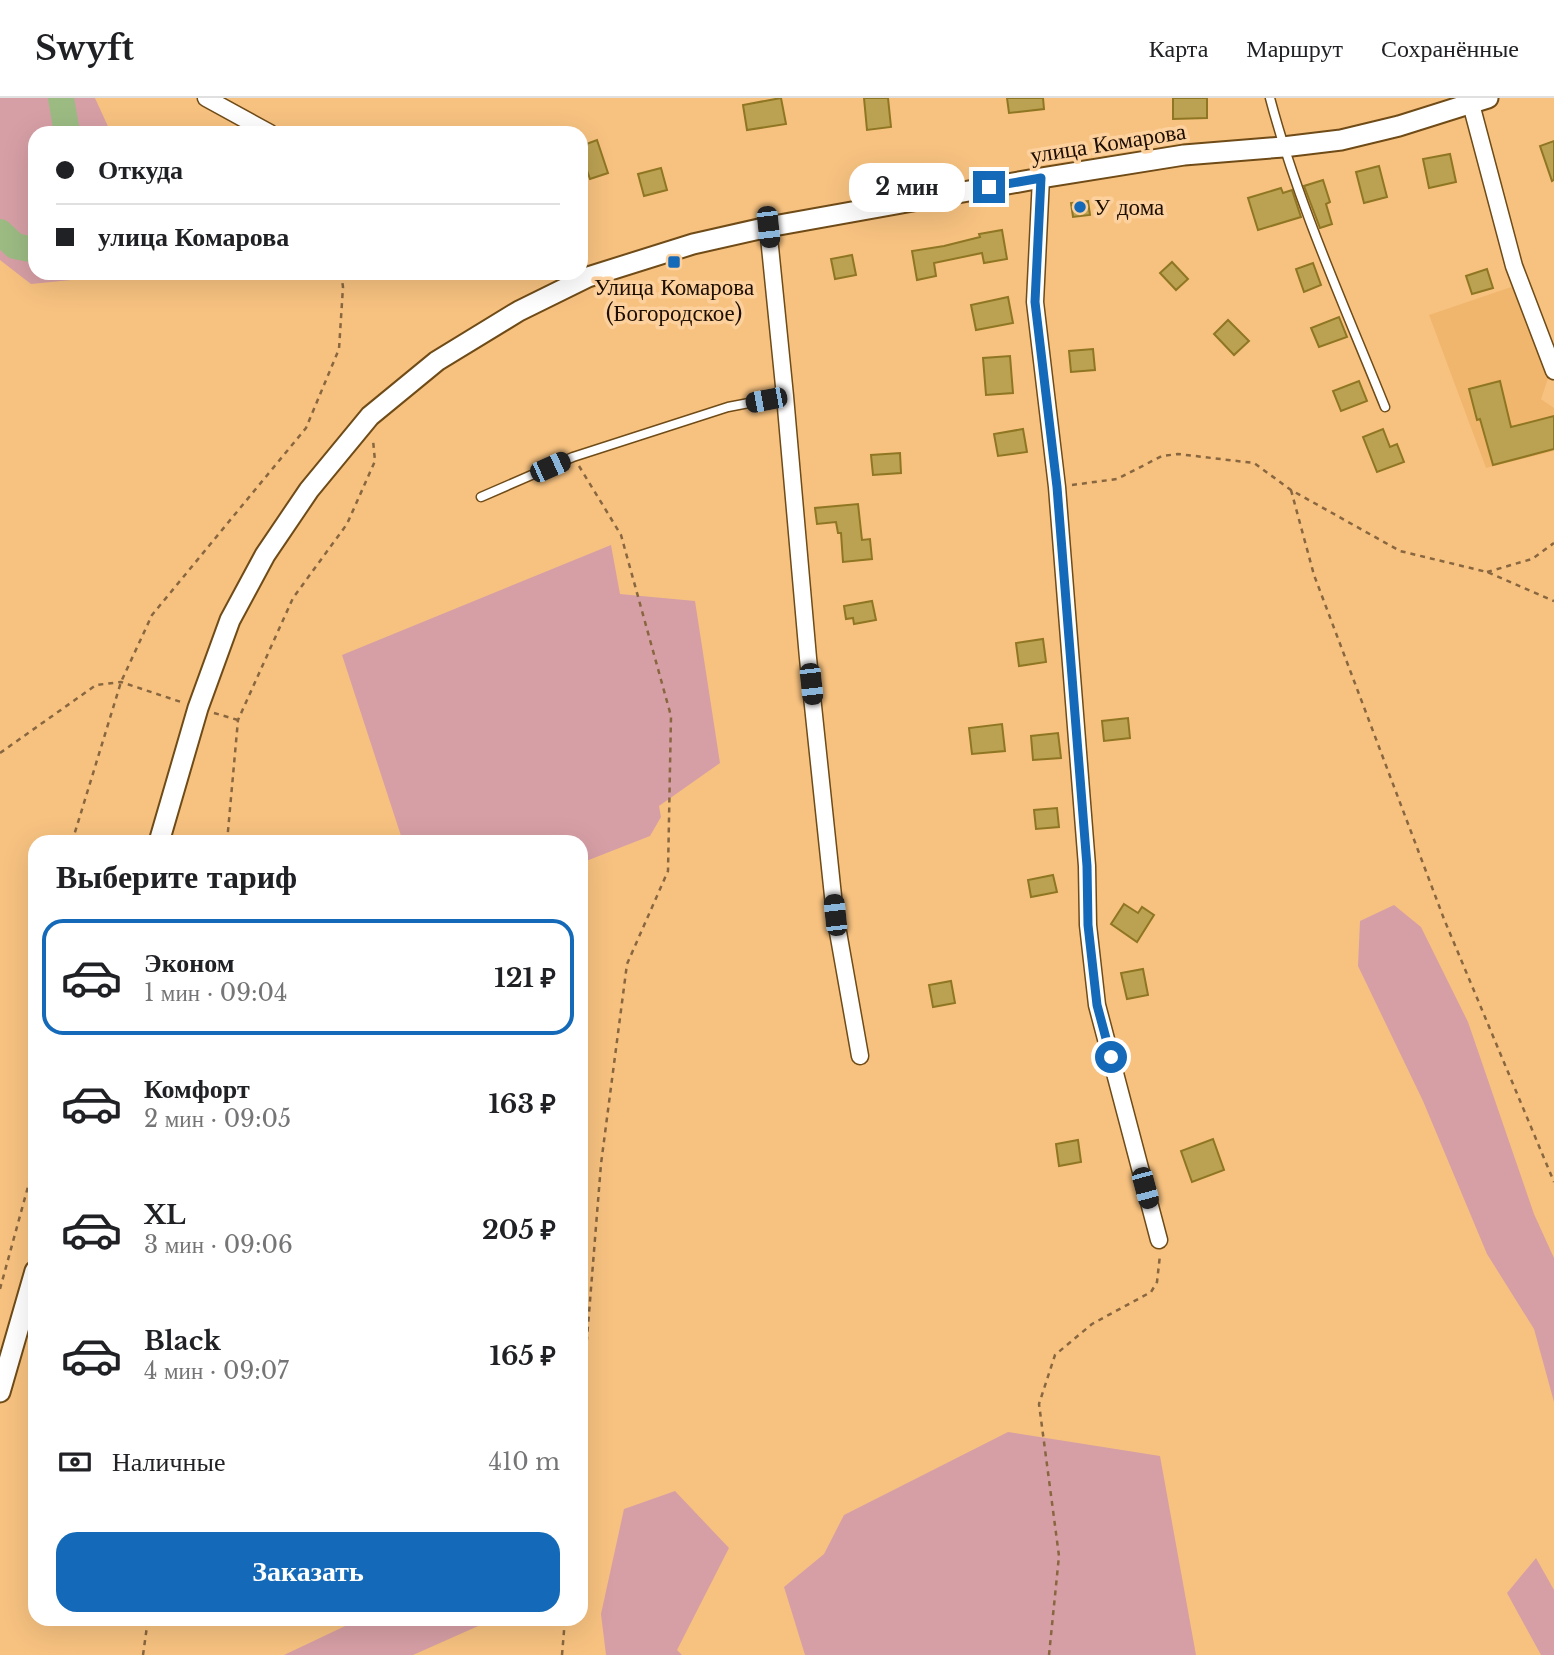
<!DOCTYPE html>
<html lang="ru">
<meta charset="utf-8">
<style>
:root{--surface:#fff;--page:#f2f2f2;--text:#202124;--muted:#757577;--line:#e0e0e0;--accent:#146ab8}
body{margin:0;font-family:"Libre Baskerville",serif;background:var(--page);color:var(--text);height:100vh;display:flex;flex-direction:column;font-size:26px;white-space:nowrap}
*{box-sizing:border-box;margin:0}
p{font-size:23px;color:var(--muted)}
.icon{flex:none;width:38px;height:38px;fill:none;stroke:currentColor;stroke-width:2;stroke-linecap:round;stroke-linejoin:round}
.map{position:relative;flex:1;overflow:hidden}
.details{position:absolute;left:28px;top:737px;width:560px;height:791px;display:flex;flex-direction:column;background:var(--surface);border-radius:21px;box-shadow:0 7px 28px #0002}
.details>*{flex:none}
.top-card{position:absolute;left:28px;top:28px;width:560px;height:154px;border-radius:21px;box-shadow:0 7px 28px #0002;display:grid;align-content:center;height:154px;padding:0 28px;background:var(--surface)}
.end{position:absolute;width:32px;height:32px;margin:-16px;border:9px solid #146ab8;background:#fff;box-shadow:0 0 0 4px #fff}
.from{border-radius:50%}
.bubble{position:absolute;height:49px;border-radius:21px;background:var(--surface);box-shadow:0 7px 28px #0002;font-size:23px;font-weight:700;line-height:49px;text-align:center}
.car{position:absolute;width:21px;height:42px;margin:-21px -10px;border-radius:9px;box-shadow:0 0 5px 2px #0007;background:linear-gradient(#222 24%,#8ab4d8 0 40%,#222 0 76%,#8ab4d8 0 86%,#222 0)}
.top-card b{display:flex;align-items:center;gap:24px;height:66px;font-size:26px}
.top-card b+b{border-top:2px solid var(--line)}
.top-card i{width:18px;height:18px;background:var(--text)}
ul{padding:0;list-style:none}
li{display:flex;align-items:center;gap:21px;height:116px;margin:0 14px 10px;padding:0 14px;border:4px solid transparent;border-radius:21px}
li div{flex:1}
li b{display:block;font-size:26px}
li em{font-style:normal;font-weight:700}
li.selected{border-color:var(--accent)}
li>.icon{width:63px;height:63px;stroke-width:1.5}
h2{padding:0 28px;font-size:32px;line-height:84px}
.pay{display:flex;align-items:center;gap:18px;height:77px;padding:0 28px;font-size:26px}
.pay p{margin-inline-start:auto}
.action{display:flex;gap:14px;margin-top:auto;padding:14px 28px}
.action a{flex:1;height:80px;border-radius:21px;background:var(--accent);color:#fff;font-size:28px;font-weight:700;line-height:80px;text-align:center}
header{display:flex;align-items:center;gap:42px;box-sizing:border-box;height:98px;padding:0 35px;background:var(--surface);border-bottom:2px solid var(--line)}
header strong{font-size:33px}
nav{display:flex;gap:38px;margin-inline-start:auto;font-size:24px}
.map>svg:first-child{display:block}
.built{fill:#f1b66d}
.green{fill:#d69fa5}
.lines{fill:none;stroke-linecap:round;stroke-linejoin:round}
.river{stroke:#9cbb83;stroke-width:26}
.building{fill:#bba152;stroke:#8f7623;stroke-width:2}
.service-casing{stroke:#6f4b17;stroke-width:11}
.minor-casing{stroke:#6f4b17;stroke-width:19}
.tertiary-casing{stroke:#6f4b17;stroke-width:23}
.path{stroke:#88663f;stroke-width:2.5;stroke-dasharray:5 5;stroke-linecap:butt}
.service{stroke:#fff;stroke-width:8}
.minor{stroke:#fff;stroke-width:16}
.tertiary{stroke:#fff;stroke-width:19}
.route{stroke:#146ab8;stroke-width:9}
.poi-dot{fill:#146ab8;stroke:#fdd19e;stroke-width:2.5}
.labels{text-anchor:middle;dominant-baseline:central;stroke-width:7;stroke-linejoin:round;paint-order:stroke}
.street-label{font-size:23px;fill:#1d0e00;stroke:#fdd19e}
.poi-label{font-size:23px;fill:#1d0e00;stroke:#fdd19e;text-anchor:start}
</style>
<header>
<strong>Swyft</strong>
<nav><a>Карта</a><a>Маршрут</a><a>Сохранённые</a></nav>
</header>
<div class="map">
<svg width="1554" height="1557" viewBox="0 0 1554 1557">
<rect width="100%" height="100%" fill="#f7c280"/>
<!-- built -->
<polygon class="built" points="1517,187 1550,275 1541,301 1554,310 1554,353 1486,370 1429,217"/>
<!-- green -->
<g class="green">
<polygon points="0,0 95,0 111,35 35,35 35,175 78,175 71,182 31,186 0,162"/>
<polygon points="611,447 620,496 695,503 720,665 659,708 661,719 650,738 581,765 581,744 403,744 342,557"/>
<polygon points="1394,807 1421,829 1468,924 1534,1116 1554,1160 1554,1304 1534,1231 1487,1156 1423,1003 1358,868 1360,823"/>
<polygon points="1008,1334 1160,1358 1196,1557 805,1557 784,1489 824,1456 844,1417"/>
<polygon points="675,1393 729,1450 677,1552 682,1557 606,1557 601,1516 624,1411"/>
<polygon points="1536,1460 1554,1492 1554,1557 1541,1557 1507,1495"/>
<polygon points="360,1521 494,1521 413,1557 284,1557"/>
</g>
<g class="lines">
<!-- river -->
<g class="river">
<polyline points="61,0 67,35"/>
<polyline points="0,134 15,148 35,152"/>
</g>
</g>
<!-- building -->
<g class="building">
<polygon points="781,0 786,26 747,32 743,7"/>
<polygon points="864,0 888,0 891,29 867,32"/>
<polygon points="1007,0 1043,0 1044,11 1009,15"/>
<polygon points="1173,0 1207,0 1207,20 1173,21"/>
<polygon points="597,42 608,75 590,81 581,55 581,48"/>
<polygon points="1554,43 1554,82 1552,83 1540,48"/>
<polygon points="1450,56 1456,84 1429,90 1423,61"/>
<polygon points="1379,68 1387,99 1364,105 1356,74"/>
<polygon points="661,70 667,92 644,98 638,76"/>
<polygon points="1323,82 1330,104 1326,106 1332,126 1320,130 1304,88"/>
<polygon points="1281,90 1283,95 1292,92 1301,119 1258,132 1248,100"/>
<polygon points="1088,103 1090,117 1073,119 1071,105"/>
<polygon points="1002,132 1007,161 984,165 982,155 934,165 936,178 917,182 912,153 944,148 980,139 979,136"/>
<polygon points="852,157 856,177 835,181 831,161"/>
<polygon points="1172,164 1188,181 1176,192 1160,175"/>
<polygon points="1313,165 1321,187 1304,194 1296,171"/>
<polygon points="1487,171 1493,190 1472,196 1466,178"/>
<polygon points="1008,199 1013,225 976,232 971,207"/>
<polygon points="1339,219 1347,239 1319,249 1311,230"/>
<polygon points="1228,222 1249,243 1234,257 1214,236"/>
<polygon points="1093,251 1095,272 1071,274 1069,253"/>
<polygon points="1010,258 1013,295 986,297 983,260"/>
<polygon points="1359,283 1367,303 1341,313 1333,293"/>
<polygon points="1500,283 1511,329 1554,318 1554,351 1493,367 1480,321 1477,322 1469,291"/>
<polygon points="1023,331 1027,354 998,358 994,336"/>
<polygon points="1383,331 1390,349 1397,346 1404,364 1377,374 1363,339"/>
<polygon points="900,355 901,375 873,377 871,357"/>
<polygon points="858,406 862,442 870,441 872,461 843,464 841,435 838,435 836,424 817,426 815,410"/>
<polygon points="872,503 876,522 854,526 853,520 846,521 844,508"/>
<polygon points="1043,541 1046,564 1019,568 1016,545"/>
<polygon points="1128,620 1130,640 1104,643 1102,623"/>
<polygon points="1002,626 1005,653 972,656 969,630"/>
<polygon points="1058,635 1061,660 1033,662 1031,638"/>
<polygon points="1057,710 1059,729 1036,731 1034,712"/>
<polygon points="1053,777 1057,794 1031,799 1028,782"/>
<polygon points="1124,806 1138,815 1142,809 1154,817 1137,844 1111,826"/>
<polygon points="1143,871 1148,897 1127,901 1121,875"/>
<polygon points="951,883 955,905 933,909 929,887"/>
<polygon points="1213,1041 1224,1072 1192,1084 1181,1053"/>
<polygon points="1078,1042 1081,1064 1059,1068 1056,1046"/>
</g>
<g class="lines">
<!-- service casing -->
<g class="service-casing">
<g id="service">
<path d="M1270,0c28,106 74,207 115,309"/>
<polyline points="481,399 573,359 728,309 785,298"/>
</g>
</g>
<!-- minor casing -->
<g class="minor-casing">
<g id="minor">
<polyline points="206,0 270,35"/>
<polyline points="1471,6 1514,168 1554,273"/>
<polyline points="1041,80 1035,204 1057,389 1087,768 1088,827 1097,907 1159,1142"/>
<polyline points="768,129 785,298 808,560 835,817 860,958"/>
</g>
</g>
<!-- tertiary casing -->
<g class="tertiary-casing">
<g id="tertiary">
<polyline points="159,744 198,610 230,522 265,457 309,392 370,318 437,263 519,213 588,179 693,146 768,129 1041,80 1184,57 1283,49 1341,42 1399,28 1488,0"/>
<polyline points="0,1294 35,1173"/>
</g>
</g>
<!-- path -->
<g class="path">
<polyline points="579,368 621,437 671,618 668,773 627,866 601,1066 581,1315"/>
<polyline points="1072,387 1117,381 1162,358 1178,356 1254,365 1291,392 1400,453 1487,474 1554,503"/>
<polyline points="1291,392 1314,477 1444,821 1554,1084"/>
<polyline points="1487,474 1532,461 1554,445"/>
<polyline points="214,615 238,622"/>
<polyline points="0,655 96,587 121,584 181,604"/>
<polyline points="72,744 121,584 152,517 306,330 339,251 343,189 341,175"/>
<polyline points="227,744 238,622 293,500 347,426 375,363 373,342"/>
<polyline points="0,1191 35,1063"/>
<polyline points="143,1557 148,1521"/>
<polyline points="562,1557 565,1521"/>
<polyline points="1049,1557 1059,1458 1039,1306 1055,1257 1092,1226 1151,1194 1157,1184 1160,1157"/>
</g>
<!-- service -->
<use href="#service" class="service"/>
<!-- minor -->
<use href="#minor" class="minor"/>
<!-- tertiary -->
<use href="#tertiary" class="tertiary"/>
</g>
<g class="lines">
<!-- route -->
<polyline class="route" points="989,89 1041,80 1035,204 1057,389 1087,768 1088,827 1097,907 1111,959"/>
</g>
<!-- markers -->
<g class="poi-dot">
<circle cx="1080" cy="109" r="7"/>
<rect x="667" y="157" width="14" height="14" rx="3.5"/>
</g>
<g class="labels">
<!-- street labels -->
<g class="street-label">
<text transform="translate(1108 45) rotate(-9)">улица Комарова</text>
</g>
<!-- poi labels -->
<g class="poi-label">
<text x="1094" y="109">У дома</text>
<text x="674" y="189" text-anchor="middle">Улица Комарова<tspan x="674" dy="26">(Богородское)</tspan></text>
</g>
</g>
</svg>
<i class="end from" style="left:1111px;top:959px"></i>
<i class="end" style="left:989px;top:89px"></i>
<div class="bubble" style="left:849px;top:65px;width:116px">2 мин</div>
<i class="car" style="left:768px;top:129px;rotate:174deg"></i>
<i class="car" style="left:766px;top:302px;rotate:259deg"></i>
<i class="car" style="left:550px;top:369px;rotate:66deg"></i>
<i class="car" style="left:811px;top:586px;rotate:174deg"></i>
<i class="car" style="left:835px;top:817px;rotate:354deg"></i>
<i class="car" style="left:1145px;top:1090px;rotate:165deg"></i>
<div class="top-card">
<b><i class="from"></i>Откуда</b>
<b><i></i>улица Комарова</b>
</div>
<section class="details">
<h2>Выберите тариф</h2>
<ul>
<li class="selected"><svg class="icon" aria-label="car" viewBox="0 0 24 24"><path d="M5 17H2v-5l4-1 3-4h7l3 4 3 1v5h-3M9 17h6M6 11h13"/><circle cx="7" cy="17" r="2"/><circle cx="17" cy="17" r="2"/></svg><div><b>Эконом</b><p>1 мин · 09:04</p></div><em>121 ₽</em></li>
<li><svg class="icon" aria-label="car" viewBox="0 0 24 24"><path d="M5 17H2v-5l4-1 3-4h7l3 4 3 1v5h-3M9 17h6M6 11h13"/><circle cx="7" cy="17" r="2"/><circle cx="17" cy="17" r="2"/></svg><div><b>Комфорт</b><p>2 мин · 09:05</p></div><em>163 ₽</em></li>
<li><svg class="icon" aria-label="car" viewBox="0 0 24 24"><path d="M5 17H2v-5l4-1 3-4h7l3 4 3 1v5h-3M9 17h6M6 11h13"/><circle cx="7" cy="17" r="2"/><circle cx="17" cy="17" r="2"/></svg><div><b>XL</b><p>3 мин · 09:06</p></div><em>205 ₽</em></li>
<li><svg class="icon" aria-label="car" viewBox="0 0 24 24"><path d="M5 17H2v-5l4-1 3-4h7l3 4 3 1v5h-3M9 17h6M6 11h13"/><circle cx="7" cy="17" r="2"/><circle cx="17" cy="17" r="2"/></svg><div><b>Black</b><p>4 мин · 09:07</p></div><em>165 ₽</em></li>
</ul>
<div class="pay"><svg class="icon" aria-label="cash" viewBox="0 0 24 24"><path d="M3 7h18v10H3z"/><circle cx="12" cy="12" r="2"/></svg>Наличные<p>410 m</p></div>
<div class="action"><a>Заказать</a></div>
</section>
</div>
